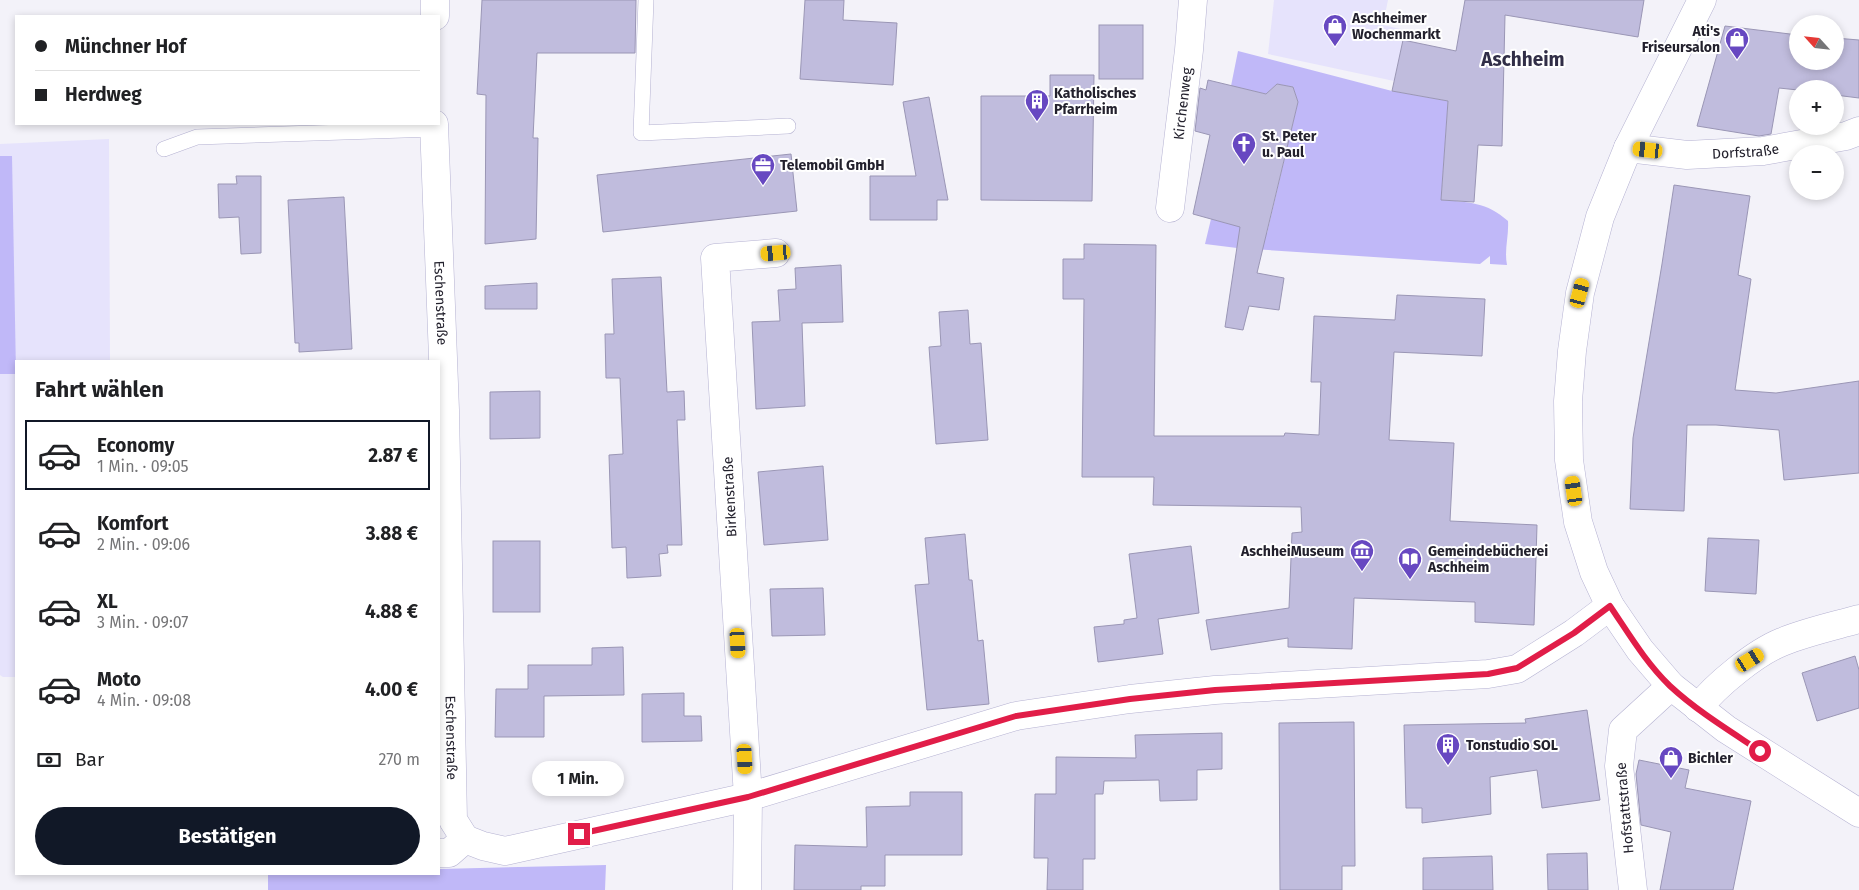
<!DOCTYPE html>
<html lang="de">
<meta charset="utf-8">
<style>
:root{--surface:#fff;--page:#f6f6f6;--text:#202124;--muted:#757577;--line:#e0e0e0;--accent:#111827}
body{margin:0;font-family:"Fira Sans",sans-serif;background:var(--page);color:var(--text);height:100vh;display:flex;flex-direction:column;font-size:19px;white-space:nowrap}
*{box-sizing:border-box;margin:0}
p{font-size:16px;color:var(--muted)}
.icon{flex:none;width:28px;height:28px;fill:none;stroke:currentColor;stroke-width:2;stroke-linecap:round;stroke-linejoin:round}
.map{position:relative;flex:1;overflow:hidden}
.drawer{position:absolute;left:15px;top:360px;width:425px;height:515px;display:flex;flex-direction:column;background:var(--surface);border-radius:0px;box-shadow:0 2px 8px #0003}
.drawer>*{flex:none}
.top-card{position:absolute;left:15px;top:15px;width:425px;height:110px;border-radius:0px;box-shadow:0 2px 8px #0003;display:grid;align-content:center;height:110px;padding:0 20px;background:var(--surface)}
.needle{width:32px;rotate:297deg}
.tools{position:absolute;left:1789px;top:15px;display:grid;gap:10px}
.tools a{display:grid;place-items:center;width:55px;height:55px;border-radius:50%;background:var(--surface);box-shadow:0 2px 8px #0003;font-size:25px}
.end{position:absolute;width:22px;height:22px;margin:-11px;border:6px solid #e11d48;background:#fff;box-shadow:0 0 0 2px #fff}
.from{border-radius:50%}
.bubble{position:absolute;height:35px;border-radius:18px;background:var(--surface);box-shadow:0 2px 8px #0003;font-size:16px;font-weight:700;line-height:35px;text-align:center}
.car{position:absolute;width:15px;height:30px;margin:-15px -8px;border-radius:6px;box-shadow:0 0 4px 1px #0007;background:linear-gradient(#f5c518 24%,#345 0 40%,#f5c518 0 76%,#345 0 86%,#f5c518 0)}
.top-card b{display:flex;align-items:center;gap:18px;height:48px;font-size:19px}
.top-card b+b{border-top:1px solid var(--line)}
.top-card i{width:12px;height:12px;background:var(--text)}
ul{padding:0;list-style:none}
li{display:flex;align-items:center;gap:15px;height:70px;margin:0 10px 8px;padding:0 10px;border:2px solid transparent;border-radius:0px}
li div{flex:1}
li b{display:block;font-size:19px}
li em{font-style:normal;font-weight:700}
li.selected{border-color:var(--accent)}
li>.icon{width:45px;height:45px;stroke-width:1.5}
h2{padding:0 20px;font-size:22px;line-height:60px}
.pay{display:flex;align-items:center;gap:12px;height:55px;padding:0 20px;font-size:19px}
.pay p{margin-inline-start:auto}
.primary-button{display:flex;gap:10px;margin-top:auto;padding:10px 20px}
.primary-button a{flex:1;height:58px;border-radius:30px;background:var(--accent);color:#fff;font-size:20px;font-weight:700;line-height:58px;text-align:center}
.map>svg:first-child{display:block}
.built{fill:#e6e3fc}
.green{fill:#c0b8f8}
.building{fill:#c0bcdd;stroke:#9a96b5}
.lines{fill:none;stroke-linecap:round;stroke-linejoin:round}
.lane-casing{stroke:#b5b2d2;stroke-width:16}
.street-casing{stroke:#b5b2d2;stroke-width:29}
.secondary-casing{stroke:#b5b2d2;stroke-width:29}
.lane{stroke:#fff;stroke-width:15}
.street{stroke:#fff;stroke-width:28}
.secondary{stroke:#fff;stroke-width:28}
.route{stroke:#e11d48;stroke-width:6}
.labels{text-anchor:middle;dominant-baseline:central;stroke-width:4;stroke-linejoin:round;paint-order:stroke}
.poi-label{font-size:14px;font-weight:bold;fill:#23212d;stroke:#fff;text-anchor:start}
.street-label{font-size:14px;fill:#23212d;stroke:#fff}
.district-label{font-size:19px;font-weight:bold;fill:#312e47;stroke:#fff}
</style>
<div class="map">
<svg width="1859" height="890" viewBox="0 0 1859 890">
<rect width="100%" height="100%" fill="#f3f2f9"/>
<!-- built -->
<g class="built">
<polygon points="1274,0 1388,0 1383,25 1405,30 1394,81 1268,54"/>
<polygon points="109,139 110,361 16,361 16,677 3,677 0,675 0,144"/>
</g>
<!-- green -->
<g class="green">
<path d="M1238,51l154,40 56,10 -7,99c27,2 46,2 67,21 1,15 -4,29 -1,44l-17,-1v-8l-10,8 -243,-16 -32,-4 6,-25 56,14 31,-131 -5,-15 -16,-3 -11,10 -35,-8z"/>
<polygon points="0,156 12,156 16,374 0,374"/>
<polygon points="606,865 605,890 268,890 268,875 439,874 439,869"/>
</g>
<!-- building -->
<g class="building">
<polygon points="482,0 636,0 635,53 537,53 533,138 538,138 536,239 485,244 486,95 477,94"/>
<polygon points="805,0 844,0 843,20 897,23 893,85 800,79"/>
<polygon points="1465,0 1644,0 1638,37 1505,15 1502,146 1478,145 1474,202 1441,200 1448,101 1392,91 1403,40 1456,51"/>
<rect x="1099" y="25" width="44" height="54"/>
<polygon points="1725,26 1798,35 1798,61 1835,61 1835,38 1859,40 1859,98 1835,95 1835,89 1798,90 1779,88 1771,134 1759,136 1697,126"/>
<polygon points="1050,75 1094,75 1092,201 981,200 981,96 1050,96"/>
<polygon points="1208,80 1266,94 1277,84 1293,87 1298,102 1257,273 1284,278 1279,310 1249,306 1243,330 1225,327 1240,227 1193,214 1210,135 1195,131 1200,88 1206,90"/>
<polygon points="929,97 948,200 937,200 937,220 870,220 870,176 916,176 903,102"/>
<polygon points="791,154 797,211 603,232 597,175"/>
<polygon points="236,176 261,176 261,253 241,254 239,217 219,218 218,184 237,184"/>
<polygon points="1674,185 1750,196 1738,275 1751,279 1735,390 1776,393 1859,381 1859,473 1784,480 1779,430 1716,425 1687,425 1684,511 1630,509 1633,438 1662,264"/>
<polygon points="344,197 352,349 299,352 299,343 295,343 288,200"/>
<polygon points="1084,244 1156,245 1154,436 1284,436 1285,433 1319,435 1321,382 1311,382 1314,316 1395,320 1397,295 1485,299 1482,356 1394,352 1389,440 1454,443 1450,521 1537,525 1534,625 1475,622 1475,602 1354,598 1352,649 1288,647 1288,638 1211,650 1206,620 1289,608 1292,533 1302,532 1301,507 1153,505 1154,477 1082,477 1084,299 1063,299 1063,259 1084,259"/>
<polygon points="841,265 843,322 802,323 805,406 756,409 752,322 780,321 778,290 796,289 795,268"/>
<polygon points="661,277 667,392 684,391 685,420 677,420 682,545 667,545 668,553 659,554 661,576 627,578 626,547 612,548 609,455 623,454 620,378 606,378 605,334 614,334 612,279"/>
<polygon points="537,283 537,309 485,309 485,286"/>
<polygon points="968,310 970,344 981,343 988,440 936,444 929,347 941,346 939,312"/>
<polygon points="540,391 540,438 490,439 490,392"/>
<polygon points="823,466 828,540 764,545 758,472"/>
<polygon points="965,534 969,580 972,580 978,641 983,640 989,704 927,710 915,585 929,584 925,538"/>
<polygon points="1708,538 1759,540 1756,594 1705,591"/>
<rect x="493" y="541" width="47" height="71"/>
<polygon points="1191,546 1199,613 1158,619 1163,654 1098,662 1094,627 1124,624 1124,620 1137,618 1129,554"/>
<polygon points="823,588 825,635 772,636 770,589"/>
<polygon points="623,647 624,695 544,696 544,737 495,737 496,689 528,689 528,665 592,665 592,648"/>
<polygon points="1855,656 1859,670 1859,708 1817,721 1802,673"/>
<polygon points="684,693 684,716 701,716 702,741 642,742 642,694"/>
<polygon points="1587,710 1600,800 1542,808 1537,770 1490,777 1491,814 1422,823 1422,808 1406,808 1404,725 1526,723 1525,719"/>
<polygon points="1354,722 1355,866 1342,866 1342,890 1280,890 1279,723"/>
<polygon points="1222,733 1222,769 1197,770 1197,800 1160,801 1159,780 1104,781 1103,794 1095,794 1095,859 1083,859 1083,890 1047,890 1048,858 1034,858 1035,794 1056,794 1056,757 1136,758 1135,735"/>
<polygon points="1639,760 1689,770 1685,788 1751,801 1733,890 1660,890 1671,832 1641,825 1636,774"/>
<polygon points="910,792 962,792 962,855 885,855 885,886 861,886 861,890 794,890 795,845 867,847 866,807 910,806"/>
<polygon points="1587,853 1588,890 1548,890 1547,854"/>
<polygon points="1492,856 1493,890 1423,890 1423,858"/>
</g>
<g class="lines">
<!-- lane casing -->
<g class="lane-casing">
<g id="lane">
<polyline points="646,0 641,133 788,126"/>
<polyline points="164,149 197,137 434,129"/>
</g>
</g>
<!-- street casing -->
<g class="street-casing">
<g id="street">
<polyline points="435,16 435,0"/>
<path id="s1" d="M434,124l11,286 8,410 12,19"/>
<path id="s2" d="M1628,148l59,7 76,-4 83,-15 13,-5"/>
<path id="s3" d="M1170,208l19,-158 4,-50"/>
<path d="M1698,708c18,-23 57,-55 84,-66 24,-10 52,-16 77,-23"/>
<polyline points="439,853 449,853 465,839 483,846 505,851 748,797 1016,716 1130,699 1215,690 1488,674 1517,669 1574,633 1610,606"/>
<polyline points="747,890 748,797 715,258 776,253"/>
<polyline points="1633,890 1619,766 1623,730 1671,686"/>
</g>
</g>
<!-- secondary casing -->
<g class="secondary-casing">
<polyline id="secondary" points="1702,0 1628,148 1600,217 1580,293 1572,351 1568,401 1569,460 1578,522 1594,572 1610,606 1640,650 1671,686 1726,729 1859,813"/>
</g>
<!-- lane -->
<use href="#lane" class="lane"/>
<!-- street -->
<use href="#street" class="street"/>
<!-- secondary -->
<use href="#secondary" class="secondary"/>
</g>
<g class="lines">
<!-- route -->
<path class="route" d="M579,834l169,-37 268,-81 114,-17 85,-9 273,-16 29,-6 57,-35 36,-27c19,28 36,57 60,80 27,25 60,45 90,65"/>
</g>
<!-- icons -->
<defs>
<g id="shop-pin" transform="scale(1.25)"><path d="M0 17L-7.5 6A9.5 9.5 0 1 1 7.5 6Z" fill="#6748c1" stroke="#fff"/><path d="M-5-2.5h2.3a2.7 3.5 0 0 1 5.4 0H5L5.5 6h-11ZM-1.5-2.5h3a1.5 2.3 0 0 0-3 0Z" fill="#fff"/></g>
<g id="building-pin" transform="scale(1.25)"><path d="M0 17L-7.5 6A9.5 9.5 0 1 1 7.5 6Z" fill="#6748c1" stroke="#fff"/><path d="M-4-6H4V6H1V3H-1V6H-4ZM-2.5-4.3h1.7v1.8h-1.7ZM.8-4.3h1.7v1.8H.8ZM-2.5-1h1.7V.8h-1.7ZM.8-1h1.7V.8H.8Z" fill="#fff"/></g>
<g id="church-pin" transform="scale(1.25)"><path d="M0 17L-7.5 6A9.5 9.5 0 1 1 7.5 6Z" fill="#6748c1" stroke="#fff"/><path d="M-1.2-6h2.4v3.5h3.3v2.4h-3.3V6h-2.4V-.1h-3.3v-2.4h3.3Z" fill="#fff"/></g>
<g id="office-pin" transform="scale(1.25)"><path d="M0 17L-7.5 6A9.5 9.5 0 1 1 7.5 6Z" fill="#6748c1" stroke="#fff"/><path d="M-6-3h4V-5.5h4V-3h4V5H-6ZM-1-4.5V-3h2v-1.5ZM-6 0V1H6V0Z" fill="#fff"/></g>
<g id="museum-pin" transform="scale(1.25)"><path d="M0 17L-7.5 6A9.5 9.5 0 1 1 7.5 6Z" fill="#6748c1" stroke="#fff"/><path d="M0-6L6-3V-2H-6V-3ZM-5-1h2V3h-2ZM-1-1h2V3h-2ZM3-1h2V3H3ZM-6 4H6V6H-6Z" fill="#fff"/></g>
<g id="library-pin" transform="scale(1.25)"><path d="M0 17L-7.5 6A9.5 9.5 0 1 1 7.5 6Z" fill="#6748c1" stroke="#fff"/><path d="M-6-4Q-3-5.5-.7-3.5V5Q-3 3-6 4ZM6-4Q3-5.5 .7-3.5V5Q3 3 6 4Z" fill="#fff"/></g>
</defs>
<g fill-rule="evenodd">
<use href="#shop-pin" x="1335" y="26"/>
<use href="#shop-pin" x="1737" y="39"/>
<use href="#building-pin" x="1037" y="101"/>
<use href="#church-pin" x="1244" y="144"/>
<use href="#office-pin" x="763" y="165"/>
<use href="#museum-pin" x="1362" y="551"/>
<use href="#library-pin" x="1410" y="559"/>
<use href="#building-pin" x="1448" y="745"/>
<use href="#shop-pin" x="1671" y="758"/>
</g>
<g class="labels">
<!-- poi labels -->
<g class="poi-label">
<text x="1352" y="18">Aschheimer<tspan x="1352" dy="16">Wochenmarkt</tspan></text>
<text x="1720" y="31" text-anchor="end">Ati's<tspan x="1720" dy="16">Friseursalon</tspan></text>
<text x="1054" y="93">Katholisches<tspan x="1054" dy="16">Pfarrheim</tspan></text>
<text x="1262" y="136">St. Peter<tspan x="1262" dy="16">u. Paul</tspan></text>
<text x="780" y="165">Telemobil GmbH</text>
<text x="1344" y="551" text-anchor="end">AschheiMuseum</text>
<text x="1428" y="551">Gemeindebücherei<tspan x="1428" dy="16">Aschheim</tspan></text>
<text x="1466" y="745">Tonstudio SOL</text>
<text x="1688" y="758">Bichler</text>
</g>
<!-- street labels -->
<g class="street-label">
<text stroke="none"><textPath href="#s3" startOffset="105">Kirchenweg</textPath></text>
<text stroke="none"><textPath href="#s2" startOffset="118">Dorfstraße</textPath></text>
<text stroke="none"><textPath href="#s1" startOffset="179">Eschenstraße</textPath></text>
<text transform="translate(730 497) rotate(-93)">Birkenstraße</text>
<text stroke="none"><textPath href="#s1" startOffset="614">Eschenstraße</textPath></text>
<text transform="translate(1625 808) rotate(-95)">Hofstattstraße</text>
</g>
<!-- district labels -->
<g class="district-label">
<text x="1523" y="59">Aschheim</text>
</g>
</g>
</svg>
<div class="tools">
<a><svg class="needle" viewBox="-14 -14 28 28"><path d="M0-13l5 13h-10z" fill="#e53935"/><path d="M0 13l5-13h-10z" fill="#757577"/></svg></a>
<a>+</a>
<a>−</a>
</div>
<i class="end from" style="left:1760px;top:751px"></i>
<i class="end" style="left:579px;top:834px"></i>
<div class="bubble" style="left:532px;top:761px;width:92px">1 Min.</div>
<i class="car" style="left:1648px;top:150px;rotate:276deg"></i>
<i class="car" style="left:776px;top:253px;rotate:265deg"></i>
<i class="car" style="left:1580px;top:293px;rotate:15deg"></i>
<i class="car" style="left:1574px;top:491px;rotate:352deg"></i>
<i class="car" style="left:738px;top:643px;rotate:177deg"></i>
<i class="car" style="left:1750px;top:660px;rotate:59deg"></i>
<i class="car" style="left:745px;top:759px;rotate:177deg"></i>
<div class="top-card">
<b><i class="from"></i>Münchner Hof</b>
<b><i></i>Herdweg</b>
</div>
<section class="drawer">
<h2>Fahrt wählen</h2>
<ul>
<li class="selected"><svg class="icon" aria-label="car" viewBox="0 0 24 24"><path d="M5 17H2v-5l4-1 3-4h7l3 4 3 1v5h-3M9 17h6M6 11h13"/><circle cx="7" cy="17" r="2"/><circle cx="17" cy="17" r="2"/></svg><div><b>Economy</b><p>1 Min. · 09:05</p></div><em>2.87 €</em></li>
<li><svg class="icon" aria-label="car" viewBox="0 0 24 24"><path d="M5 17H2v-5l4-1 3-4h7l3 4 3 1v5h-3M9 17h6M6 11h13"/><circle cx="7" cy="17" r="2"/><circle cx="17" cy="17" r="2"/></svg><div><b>Komfort</b><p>2 Min. · 09:06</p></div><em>3.88 €</em></li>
<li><svg class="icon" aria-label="car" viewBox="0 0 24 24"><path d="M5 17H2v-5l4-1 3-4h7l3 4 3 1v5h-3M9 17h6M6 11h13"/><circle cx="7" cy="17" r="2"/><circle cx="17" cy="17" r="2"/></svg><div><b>XL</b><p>3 Min. · 09:07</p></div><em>4.88 €</em></li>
<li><svg class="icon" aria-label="car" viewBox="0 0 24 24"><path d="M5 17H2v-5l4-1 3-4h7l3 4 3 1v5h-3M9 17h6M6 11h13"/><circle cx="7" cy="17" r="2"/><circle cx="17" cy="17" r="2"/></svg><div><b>Moto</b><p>4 Min. · 09:08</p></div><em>4.00 €</em></li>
</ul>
<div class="pay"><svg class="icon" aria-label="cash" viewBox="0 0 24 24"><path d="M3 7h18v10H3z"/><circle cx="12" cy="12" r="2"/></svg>Bar<p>270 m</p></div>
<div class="primary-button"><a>Bestätigen</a></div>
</section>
</div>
